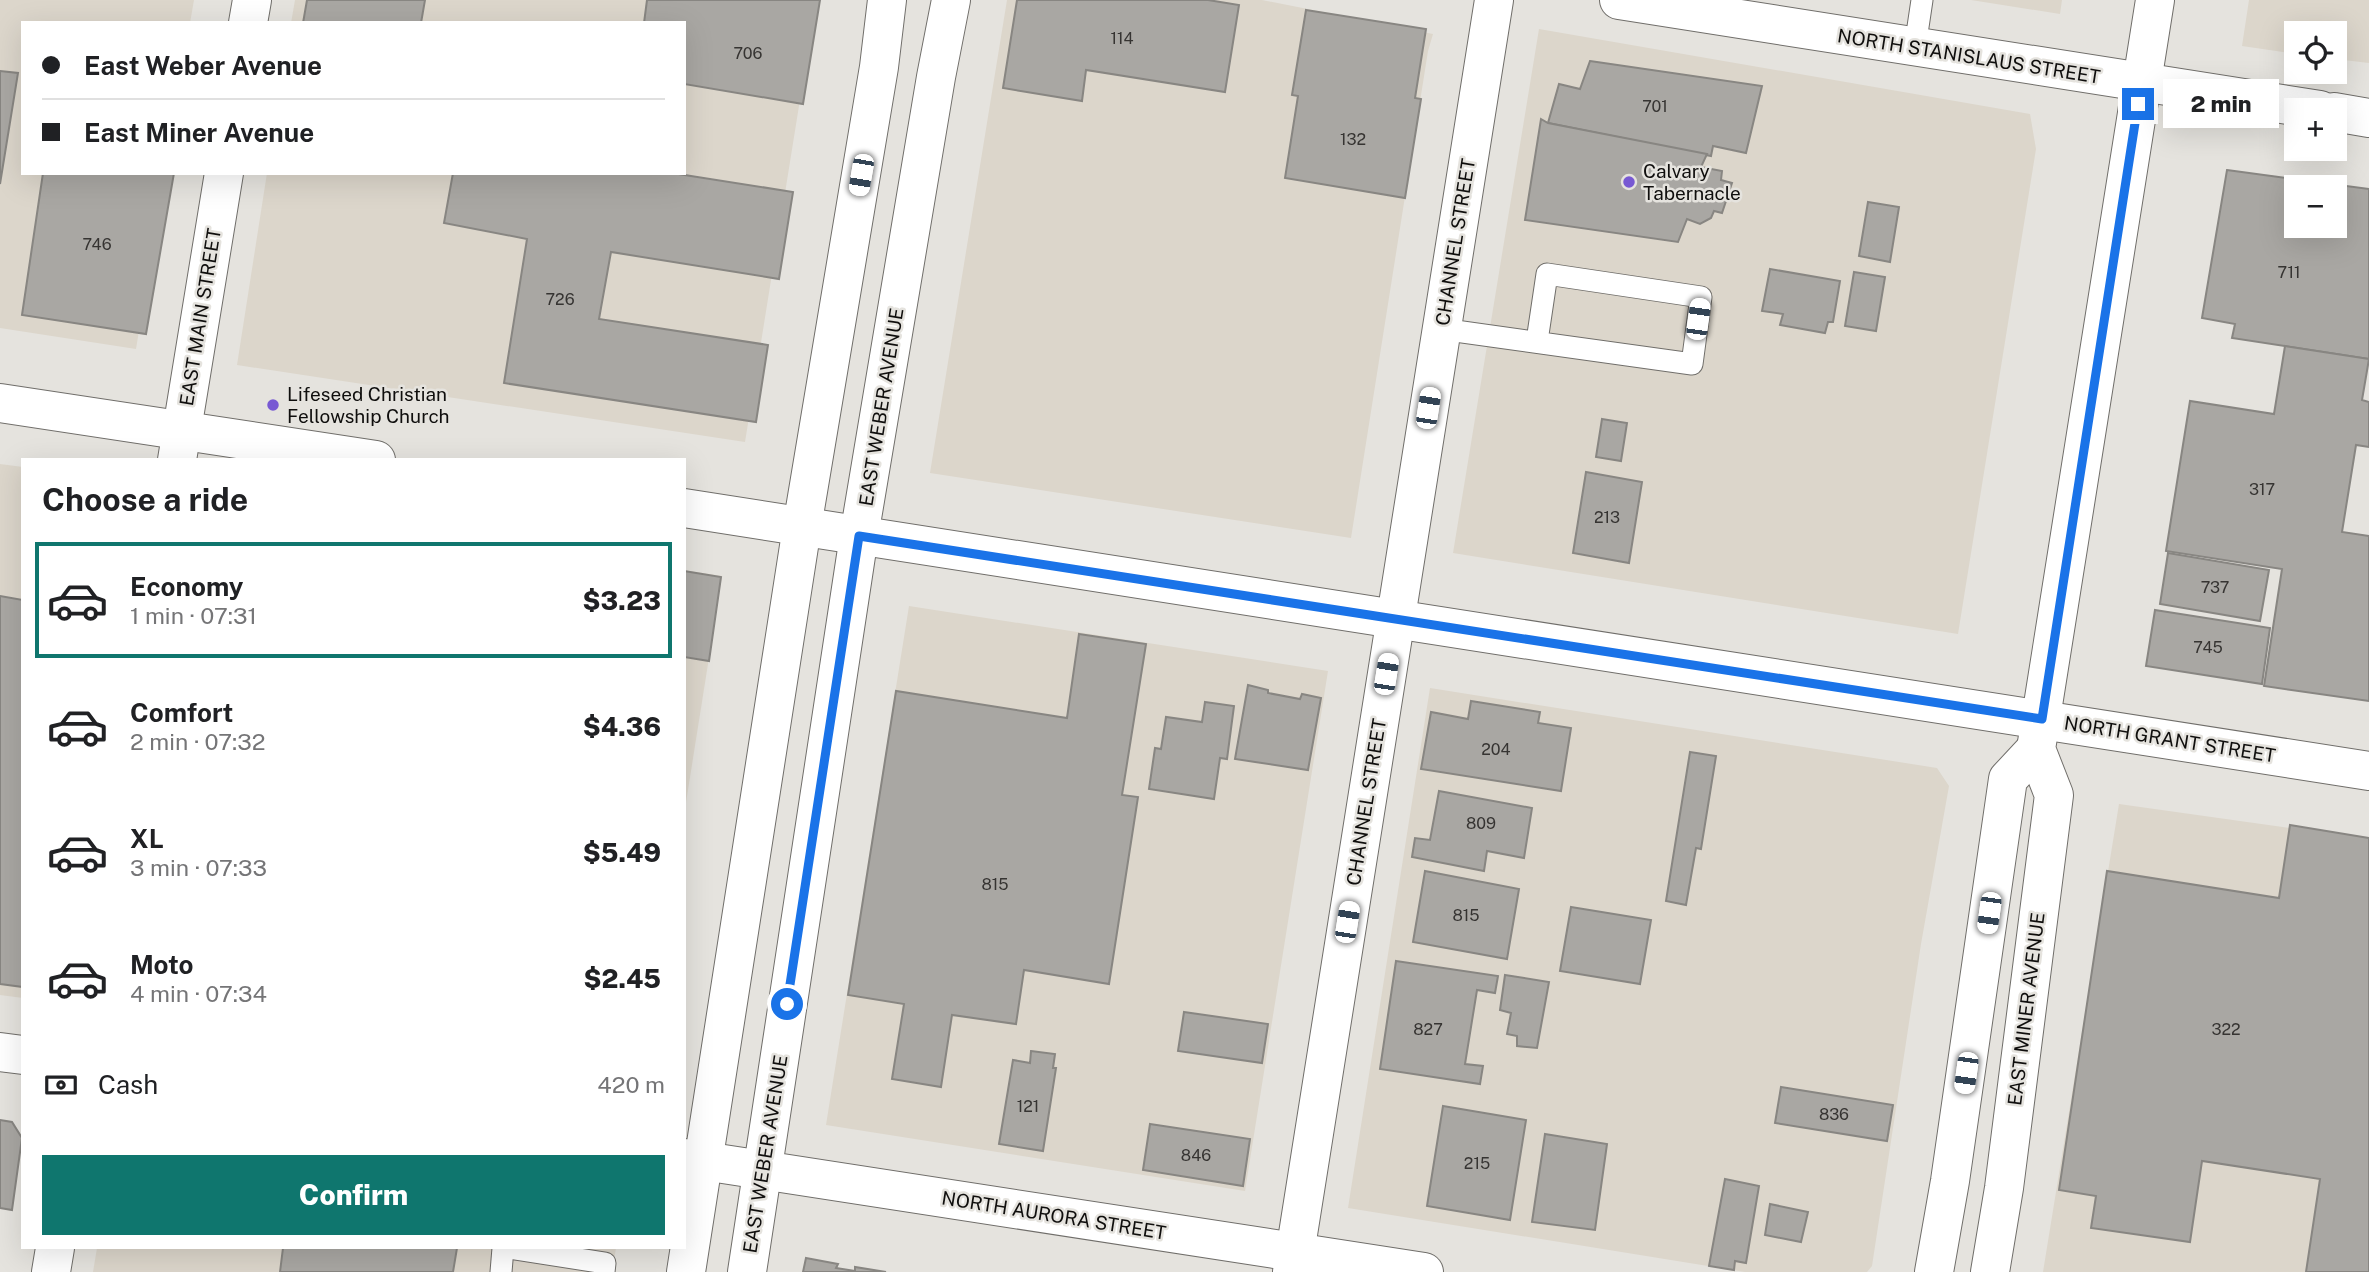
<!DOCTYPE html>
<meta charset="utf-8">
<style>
:root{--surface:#fff;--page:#f2f2f2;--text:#202124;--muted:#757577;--line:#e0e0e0;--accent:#0f766e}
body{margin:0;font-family:"Public Sans",sans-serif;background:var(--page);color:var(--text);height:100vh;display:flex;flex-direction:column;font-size:26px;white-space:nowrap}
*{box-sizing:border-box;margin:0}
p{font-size:23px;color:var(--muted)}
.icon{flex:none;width:38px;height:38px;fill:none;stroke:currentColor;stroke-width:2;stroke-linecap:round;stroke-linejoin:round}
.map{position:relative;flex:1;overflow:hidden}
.panel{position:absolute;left:21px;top:458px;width:665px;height:791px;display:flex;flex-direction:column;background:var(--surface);border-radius:0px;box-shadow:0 7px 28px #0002}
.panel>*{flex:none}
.banner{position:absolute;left:21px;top:21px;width:665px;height:154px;border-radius:0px;box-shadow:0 7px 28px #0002;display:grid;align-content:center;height:154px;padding:0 21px;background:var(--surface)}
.controls{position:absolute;left:2284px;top:21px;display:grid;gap:14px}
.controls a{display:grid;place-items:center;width:63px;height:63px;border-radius:0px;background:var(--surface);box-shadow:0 7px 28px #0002;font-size:35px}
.end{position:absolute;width:32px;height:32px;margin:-16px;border:9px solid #1a73e8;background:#fff;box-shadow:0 0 0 4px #fff}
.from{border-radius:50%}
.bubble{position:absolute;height:49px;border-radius:0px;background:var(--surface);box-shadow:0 7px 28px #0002;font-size:23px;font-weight:800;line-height:49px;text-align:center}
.car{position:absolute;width:21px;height:42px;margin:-21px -10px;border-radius:9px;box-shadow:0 0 5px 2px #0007;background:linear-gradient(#fff 24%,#345 0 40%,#fff 0 76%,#345 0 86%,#fff 0)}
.banner b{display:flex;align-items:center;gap:24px;height:66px;font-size:26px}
.banner b+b{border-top:2px solid var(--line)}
.banner i{width:18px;height:18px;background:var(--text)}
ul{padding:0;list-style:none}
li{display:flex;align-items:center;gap:21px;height:116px;margin:0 14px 10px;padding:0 7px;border:4px solid transparent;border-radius:0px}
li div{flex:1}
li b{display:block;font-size:26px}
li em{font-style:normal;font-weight:800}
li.current{border-color:var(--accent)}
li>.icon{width:63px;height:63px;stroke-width:1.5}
h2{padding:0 21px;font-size:32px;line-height:84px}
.pay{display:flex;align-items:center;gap:18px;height:77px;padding:0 21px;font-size:26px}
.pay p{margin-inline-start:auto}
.cta{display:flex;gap:14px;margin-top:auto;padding:14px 21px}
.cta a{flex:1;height:80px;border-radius:0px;background:var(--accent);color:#fff;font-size:28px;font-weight:800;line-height:80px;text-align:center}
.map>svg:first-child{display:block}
.built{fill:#dcd6cb}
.building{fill:#a9a7a3;stroke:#888682;stroke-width:2;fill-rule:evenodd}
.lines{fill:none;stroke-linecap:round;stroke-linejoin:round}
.lane-casing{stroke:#706e6a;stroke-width:23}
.street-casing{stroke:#706e6a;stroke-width:40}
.secondary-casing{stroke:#706e6a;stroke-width:40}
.lane{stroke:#fff;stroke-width:21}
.street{stroke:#fff;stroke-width:38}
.secondary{stroke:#fff;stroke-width:38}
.route{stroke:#1a73e8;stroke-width:9}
.poi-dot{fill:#7859d3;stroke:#e5e3de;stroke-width:2.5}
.labels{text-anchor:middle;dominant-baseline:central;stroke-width:5;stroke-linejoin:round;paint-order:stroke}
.number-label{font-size:16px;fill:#363432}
.street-label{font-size:19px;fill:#0f0e0d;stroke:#e5e3de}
.poi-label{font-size:19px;fill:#0f0e0d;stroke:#e5e3de;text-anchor:start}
</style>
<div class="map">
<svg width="2369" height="1272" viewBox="0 0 2369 1272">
<rect width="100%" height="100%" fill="#e5e3de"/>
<!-- built -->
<g class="built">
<polygon points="0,0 194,0 190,23 23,23 23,173 165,173 136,349 0,328"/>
<polygon points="295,0 816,0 745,442 237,365 267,173 684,173 684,23 291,23"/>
<polygon points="1007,0 1262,0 1433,34 1428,51 1351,538 930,473"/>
<polygon points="1971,0 2062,0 2060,14"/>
<polygon points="2249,0 2369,0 2369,63 2335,59 2334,33 2296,33 2296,54 2242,46"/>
<polygon points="1539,29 2030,114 2036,149 1958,634 1453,553"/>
<polygon points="0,464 23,467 23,998 0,995"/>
<polygon points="684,570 722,576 684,815"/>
<polygon points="909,606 1328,671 1245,1191 826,1125"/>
<polygon points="1430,688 1937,768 1949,786 1921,944 1872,1266 1867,1272 1745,1272 1348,1208"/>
<polygon points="2119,804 2290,828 2369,1272 2043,1272"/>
<polygon points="97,1248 616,1248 612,1272 93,1272"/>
</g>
<!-- building -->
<g class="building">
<polygon points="307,0 425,0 421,23 303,23"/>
<polygon points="647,0 820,0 803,104 684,84 684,23 644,23"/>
<polygon points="1017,0 1208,0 1239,5 1225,92 1086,70 1082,101 1003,88"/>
<polygon points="1306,10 1426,29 1415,98 1421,99 1405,198 1285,178 1298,96 1292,95"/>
<polygon points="1590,61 1762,86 1746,153 1713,146 1711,156 1548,123 1559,84 1580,89"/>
<polygon points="0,71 18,73 0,184"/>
<polygon points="1541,119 1548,123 1707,154 1701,167 1722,171 1721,180 1732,183 1722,213 1714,211 1711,218 1700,224 1687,219 1678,242 1525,220"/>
<path d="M2227,170l142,19v170l-137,-21 3,-14 -33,-6zM2296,187h38v39h-38z"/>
<polygon points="43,173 174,173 146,334 22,315"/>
<polygon points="453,173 672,173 793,192 779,279 611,252 599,319 768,345 756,422 504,383 527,239 444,223"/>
<polygon points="1868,202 1899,207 1890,262 1859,256"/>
<polygon points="1770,269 1840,281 1833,322 1828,322 1825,333 1780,325 1783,314 1762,311"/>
<polygon points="1854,272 1885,277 1876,331 1845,326"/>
<polygon points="2285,346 2369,359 2362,400 2369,402 2369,447 2356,445 2342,532 2369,536 2369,701 2264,686 2282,569 2166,551 2190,401 2274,414"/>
<polygon points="1602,419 1627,423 1621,461 1596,457"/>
<polygon points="1586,472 1642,482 1629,563 1573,553"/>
<polygon points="2168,553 2269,570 2260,621 2160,604"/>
<polygon points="684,571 721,577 709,661 684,657"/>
<polygon points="0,596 23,600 23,987 0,984"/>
<polygon points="2155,610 2270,628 2262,684 2146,666"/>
<polygon points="1079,634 1146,644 1122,795 1138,797 1109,984 1024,970 1016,1024 952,1015 941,1087 892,1079 904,1004 848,995 896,691 1067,718"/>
<polygon points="1248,685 1268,690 1268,693 1300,699 1302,694 1321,698 1308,770 1235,759"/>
<polygon points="1471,701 1540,712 1538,723 1571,728 1561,791 1421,769 1431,712 1468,719"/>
<polygon points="1205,702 1234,706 1227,759 1220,758 1214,799 1149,789 1155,748 1161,749 1166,717 1202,722"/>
<polygon points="1690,752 1716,756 1701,849 1696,848 1686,905 1666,901"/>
<polygon points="1439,791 1532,808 1524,858 1487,851 1484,871 1412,857 1415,838 1430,840"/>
<polygon points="2290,825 2369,838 2369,1272 2306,1272 2320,1179 2202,1161 2190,1242 2091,1228 2096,1196 2059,1190 2107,871 2279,898"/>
<polygon points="1425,871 1519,889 1507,959 1413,942"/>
<polygon points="1571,907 1651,920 1640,984 1560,971"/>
<polygon points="1396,961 1498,976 1495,993 1477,990 1465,1064 1483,1066 1480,1084 1380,1069"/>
<polygon points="1505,975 1549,982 1537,1048 1517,1046 1517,1036 1507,1034 1511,1013 1500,1010"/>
<polygon points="1184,1012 1268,1024 1262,1063 1178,1051"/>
<polygon points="1031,1051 1055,1054 1053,1068 1056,1068 1043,1151 999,1144 1013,1060 1030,1063"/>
<polygon points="1781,1087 1893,1105 1887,1141 1775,1123"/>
<polygon points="1443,1106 1526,1120 1510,1220 1427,1206"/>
<polygon points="0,1120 12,1122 22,1138 12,1210 0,1208"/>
<polygon points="1150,1124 1250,1139 1243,1186 1143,1170"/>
<polygon points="1545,1134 1607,1144 1595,1230 1532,1222"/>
<polygon points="1725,1179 1759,1186 1746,1263 1735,1261 1734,1270 1709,1266"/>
<polygon points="1770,1204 1808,1212 1801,1242 1765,1235"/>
<polygon points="283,1248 457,1248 453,1272 280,1272"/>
<polygon points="806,1258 838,1264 836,1268 855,1271 855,1267 886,1272 803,1272"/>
</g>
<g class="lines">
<!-- lane casing -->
<g class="lane-casing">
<g id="lane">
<polyline points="1915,47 1922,0"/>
<polyline points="1441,329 1692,364 1701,297 1547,274 1537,341"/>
<polyline points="509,1248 605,1263 604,1272"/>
<polyline points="501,1272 503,1248"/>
</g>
</g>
<!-- street casing -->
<g class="street-casing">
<g id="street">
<polyline points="0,403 376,460"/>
<polyline points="684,508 2369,771"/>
<polyline points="0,1052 23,1055"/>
<polyline points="684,1158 1424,1272"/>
<polyline points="1292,1272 1494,0"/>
</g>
</g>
<!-- secondary casing -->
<g class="secondary-casing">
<g id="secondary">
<polyline points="1619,0 2320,110"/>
<polyline points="248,23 252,0"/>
<polyline points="2334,112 2369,118"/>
<polyline points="177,460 224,173"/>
<polyline points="51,1272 55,1248"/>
<polyline points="686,1272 802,527 879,67 887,0"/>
<polyline points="747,1272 859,536 936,77 951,0"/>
<polyline points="1934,1272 1950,1181 2008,779 2036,749"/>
<polyline points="1990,1272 2004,1188 2054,795 2036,749 2155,0"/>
</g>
</g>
<!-- lane -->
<use href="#lane" class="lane"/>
<!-- street -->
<use href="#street" class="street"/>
<!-- secondary -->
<use href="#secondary" class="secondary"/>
</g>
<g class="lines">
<!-- route -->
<polyline class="route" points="787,1004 859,536 2042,719 2138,104"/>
</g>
<!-- markers -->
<g class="poi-dot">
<circle cx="1629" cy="182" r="7"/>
<circle cx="273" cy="405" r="7"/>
</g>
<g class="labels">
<!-- number labels -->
<g class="number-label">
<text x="1122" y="38">114</text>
<text x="748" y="53">706</text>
<text x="1655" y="106">701</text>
<text x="1353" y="139">132</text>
<text x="97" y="244">746</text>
<text x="2289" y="272">711</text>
<text x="560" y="299">726</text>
<text x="2262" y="489">317</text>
<text x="1607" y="517">213</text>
<text x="2215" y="587">737</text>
<text x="2208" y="647">745</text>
<text x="1496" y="749">204</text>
<text x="1481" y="823">809</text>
<text x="995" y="884">815</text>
<text x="1466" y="915">815</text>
<text x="1428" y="1029">827</text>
<text x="2226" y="1029">322</text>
<text x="1028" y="1106">121</text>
<text x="1834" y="1114">836</text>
<text x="1196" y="1155">846</text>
<text x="1477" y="1163">215</text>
</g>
<!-- street labels -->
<g class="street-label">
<text transform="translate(1969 56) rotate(9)">NORTH STANISLAUS STREET</text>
<text transform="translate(1455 242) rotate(-81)">CHANNEL STREET</text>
<text transform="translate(200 317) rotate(-81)">EAST MAIN STREET</text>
<text transform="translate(881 407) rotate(-81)">EAST WEBER AVENUE</text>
<text transform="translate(2170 739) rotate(9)">NORTH GRANT STREET</text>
<text transform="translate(1366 802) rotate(-81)">CHANNEL STREET</text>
<text transform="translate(2026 1009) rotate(-83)">EAST MINER AVENUE</text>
<text transform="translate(765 1154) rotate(-81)">EAST WEBER AVENUE</text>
<text transform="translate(1054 1215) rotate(9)">NORTH AURORA STREET</text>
</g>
<!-- poi labels -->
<g class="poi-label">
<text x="1643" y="171">Calvary<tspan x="1643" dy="22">Tabernacle</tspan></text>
<text x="287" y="394">Lifeseed Christian<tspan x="287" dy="22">Fellowship Church</tspan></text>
</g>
</g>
</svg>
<div class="controls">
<a><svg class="icon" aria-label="locate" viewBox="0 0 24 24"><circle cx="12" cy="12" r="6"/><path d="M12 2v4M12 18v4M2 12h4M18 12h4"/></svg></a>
<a>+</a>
<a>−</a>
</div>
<i class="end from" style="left:787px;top:1004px"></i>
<i class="end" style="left:2138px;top:104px"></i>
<div class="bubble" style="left:2163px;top:79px;width:116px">2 min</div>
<i class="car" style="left:861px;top:175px;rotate:190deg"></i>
<i class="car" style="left:1698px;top:319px;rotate:8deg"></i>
<i class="car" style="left:1428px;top:408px;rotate:9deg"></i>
<i class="car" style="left:1386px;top:674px;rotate:9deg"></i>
<i class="car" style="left:1989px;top:913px;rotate:188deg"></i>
<i class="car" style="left:1347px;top:922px;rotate:9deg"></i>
<i class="car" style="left:1966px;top:1073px;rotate:188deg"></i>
<div class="banner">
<b><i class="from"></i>East Weber Avenue</b>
<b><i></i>East Miner Avenue</b>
</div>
<section class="panel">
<h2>Choose a ride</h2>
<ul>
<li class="current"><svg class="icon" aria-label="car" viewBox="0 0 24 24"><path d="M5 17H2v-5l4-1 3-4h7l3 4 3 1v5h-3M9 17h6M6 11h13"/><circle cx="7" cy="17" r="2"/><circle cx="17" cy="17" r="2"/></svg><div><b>Economy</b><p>1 min · 07:31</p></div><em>$3.23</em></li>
<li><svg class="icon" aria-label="car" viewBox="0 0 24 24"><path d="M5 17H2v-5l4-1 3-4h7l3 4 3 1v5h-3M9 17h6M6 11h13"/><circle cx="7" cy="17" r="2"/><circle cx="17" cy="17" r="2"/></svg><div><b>Comfort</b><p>2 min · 07:32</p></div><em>$4.36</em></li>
<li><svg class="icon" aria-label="car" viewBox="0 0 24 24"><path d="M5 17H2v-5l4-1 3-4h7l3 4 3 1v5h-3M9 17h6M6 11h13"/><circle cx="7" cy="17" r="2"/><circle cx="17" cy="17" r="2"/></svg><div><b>XL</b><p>3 min · 07:33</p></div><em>$5.49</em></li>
<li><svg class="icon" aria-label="car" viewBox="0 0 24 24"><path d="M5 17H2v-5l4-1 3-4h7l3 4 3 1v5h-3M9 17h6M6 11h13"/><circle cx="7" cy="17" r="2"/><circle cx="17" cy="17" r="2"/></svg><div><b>Moto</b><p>4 min · 07:34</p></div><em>$2.45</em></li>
</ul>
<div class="pay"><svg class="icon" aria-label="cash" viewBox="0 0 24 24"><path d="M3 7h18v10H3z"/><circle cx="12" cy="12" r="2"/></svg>Cash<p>420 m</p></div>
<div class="cta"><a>Confirm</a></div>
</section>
</div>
